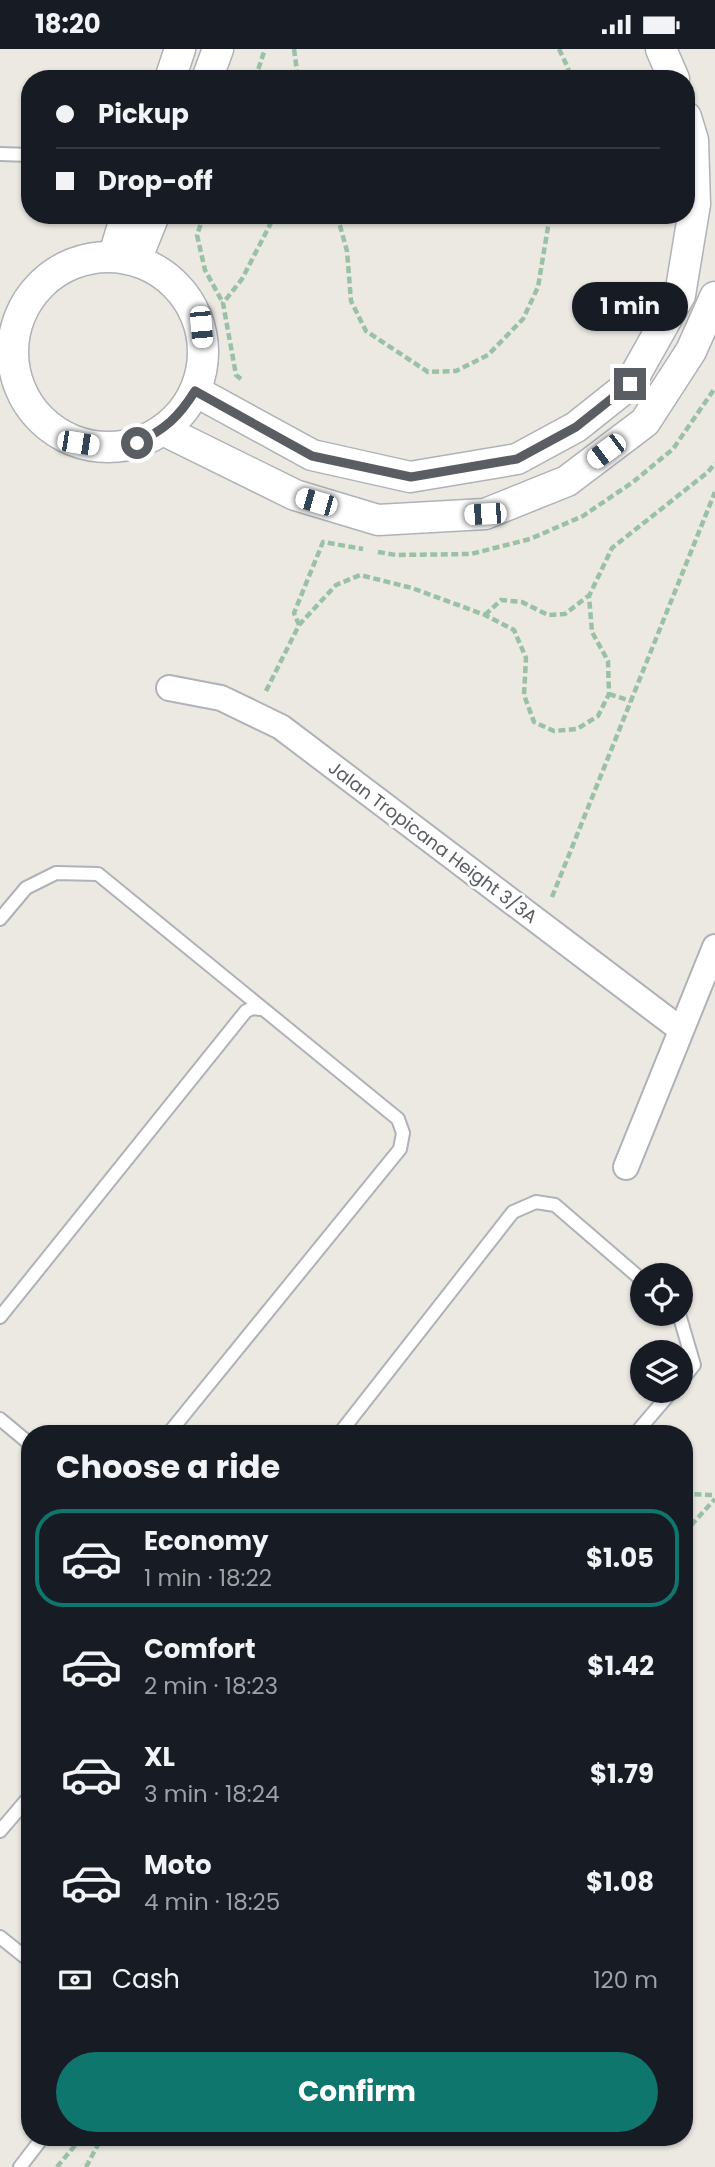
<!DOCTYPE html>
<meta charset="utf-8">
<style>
:root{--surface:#171b24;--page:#242831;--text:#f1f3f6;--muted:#9ea1a6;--line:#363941;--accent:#0f766e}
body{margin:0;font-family:Poppins,sans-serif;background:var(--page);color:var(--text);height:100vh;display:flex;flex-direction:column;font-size:26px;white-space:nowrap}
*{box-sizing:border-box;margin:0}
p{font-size:23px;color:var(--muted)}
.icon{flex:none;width:38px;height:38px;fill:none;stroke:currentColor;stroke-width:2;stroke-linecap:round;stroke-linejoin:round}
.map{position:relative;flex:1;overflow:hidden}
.panel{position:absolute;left:21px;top:1376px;width:672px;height:721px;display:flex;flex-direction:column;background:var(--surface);border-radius:28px;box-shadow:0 2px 5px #0004}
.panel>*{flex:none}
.banner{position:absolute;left:21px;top:21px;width:674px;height:154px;border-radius:28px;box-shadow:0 2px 5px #0004;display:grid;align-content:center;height:154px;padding:0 35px;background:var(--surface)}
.buttons{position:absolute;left:630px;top:1214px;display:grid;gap:14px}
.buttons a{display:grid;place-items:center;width:63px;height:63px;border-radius:50%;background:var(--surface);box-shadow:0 2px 5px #0004;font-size:35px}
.end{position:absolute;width:32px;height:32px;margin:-16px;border:9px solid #5a5d61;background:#fff;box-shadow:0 0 0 4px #fff}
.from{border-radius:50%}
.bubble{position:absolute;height:49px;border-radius:24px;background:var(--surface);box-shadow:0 2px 5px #0004;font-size:23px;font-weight:700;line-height:49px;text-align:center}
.car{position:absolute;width:21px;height:42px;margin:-21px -10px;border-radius:9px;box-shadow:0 0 5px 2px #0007;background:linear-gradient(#fff 24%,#345 0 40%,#fff 0 76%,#345 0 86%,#fff 0)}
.banner b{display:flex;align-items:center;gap:24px;height:66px;font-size:26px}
.banner b+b{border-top:2px solid var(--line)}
.banner i{width:18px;height:18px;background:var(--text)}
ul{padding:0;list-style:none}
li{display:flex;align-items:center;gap:21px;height:98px;margin:0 14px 10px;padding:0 21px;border:4px solid transparent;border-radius:28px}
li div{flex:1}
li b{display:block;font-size:26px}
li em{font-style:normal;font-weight:700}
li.current{border-color:var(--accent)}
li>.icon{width:63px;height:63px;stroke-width:1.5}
h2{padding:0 35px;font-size:32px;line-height:84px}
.pay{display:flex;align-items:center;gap:18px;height:77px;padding:0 35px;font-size:26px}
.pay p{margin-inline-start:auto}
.primary-button{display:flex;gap:14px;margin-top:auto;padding:14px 35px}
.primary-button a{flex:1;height:80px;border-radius:42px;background:var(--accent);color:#fff;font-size:28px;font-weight:700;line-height:80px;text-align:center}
.status{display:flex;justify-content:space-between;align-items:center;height:49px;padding:0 35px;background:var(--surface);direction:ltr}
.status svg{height:19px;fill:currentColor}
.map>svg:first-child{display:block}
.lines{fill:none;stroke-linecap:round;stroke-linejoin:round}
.service-casing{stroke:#afb2b6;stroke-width:16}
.minor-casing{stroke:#afb2b6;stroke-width:28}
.tertiary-casing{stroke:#afb2b6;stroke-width:33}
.path{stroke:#9ac1a6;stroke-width:4.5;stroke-dasharray:7 3.5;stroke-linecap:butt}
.service{stroke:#fff;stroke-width:12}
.minor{stroke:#fff;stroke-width:24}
.tertiary{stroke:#fff;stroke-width:30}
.route{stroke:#5a5d61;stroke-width:9}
.labels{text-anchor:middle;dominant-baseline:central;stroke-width:5;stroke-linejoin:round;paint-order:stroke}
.street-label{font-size:18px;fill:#5a5d61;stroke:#fff}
</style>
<div class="status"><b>18:20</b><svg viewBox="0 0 49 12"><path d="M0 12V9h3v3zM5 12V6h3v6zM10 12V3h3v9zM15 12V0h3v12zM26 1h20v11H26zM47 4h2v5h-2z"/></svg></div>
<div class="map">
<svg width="715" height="2118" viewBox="0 0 715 2118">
<rect width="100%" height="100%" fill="#ebe9e2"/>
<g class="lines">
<!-- service casing -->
<g class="service-casing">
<g id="service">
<polyline points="0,105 30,106"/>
<polyline points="0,870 26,839 56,824 98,825 398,1070 403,1084 400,1100 169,1384"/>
<polyline points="679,1265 694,1316 681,1332"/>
<polyline points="0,1268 246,962 253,959 260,960"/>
<polyline points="0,1370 30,1395"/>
<polyline points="340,1384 513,1163 536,1153 555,1156 642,1231"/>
<polyline points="636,1384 672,1342"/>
<polyline points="0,1782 30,1747"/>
<polyline points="0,1888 30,1912"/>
<polyline points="20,2118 43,2088"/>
</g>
</g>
<!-- minor casing -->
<g class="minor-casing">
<g id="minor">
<polyline points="169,639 221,649 281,678 680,980"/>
<polyline points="626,1118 715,898"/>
</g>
</g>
<!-- tertiary casing -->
<g class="tertiary-casing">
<g id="tertiary">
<polyline points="661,0 674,30"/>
<polyline points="170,30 180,0"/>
<polyline points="207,30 218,0"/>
<polyline points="114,206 126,166"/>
<circle cx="108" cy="303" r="95"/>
<polyline points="136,211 154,166"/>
<polyline points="195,342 312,406 410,428 517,410 576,378 630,335 680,246 695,155 693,91 686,68"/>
<polyline points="163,381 295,446 378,471 485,465 567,432 645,373 691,302 715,248"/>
</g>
</g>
<!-- path -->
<g class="path">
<polyline points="294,0 298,30"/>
<polyline points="559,0 568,19 569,30"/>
<polyline points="255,30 265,0"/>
<polyline points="204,166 197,186 205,221 223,254"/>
<polyline points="337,166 347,202 351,252 366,282 428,323 456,322 488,306 523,270 538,238 550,166"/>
<polyline points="241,330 236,326 223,254 242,230 275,166"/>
<polyline points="378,503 396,506 471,505 530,490 583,467 633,433 673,400 715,339"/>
<polyline points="485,566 501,551 522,553 548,566 565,565 588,547"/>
<polyline points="299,576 294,564 323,493 363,500"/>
<polyline points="266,642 299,576 336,536 360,526 412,539 485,566 514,581 526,609 524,646 534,673 554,682 577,680 598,667 609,645 608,612 592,583 589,547 612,499 708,423 715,414"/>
<polyline points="609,645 631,652"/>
<polyline points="552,848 715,443"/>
<polyline points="684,1445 715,1446"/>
<polyline points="684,1484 715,1450"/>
<polyline points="57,2118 82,2088"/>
<polyline points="86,2118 102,2088"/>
</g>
<!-- service -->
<use href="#service" class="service"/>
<!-- minor -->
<use href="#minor" class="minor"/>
<!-- tertiary -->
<use href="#tertiary" class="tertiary"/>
</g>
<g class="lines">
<!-- route -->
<path class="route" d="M137,394c28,-14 41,-25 58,-52l117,65 99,21 106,-18 59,-32 54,-43"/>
</g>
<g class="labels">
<!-- street labels -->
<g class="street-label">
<text transform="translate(433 793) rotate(37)">Jalan Tropicana Height 3/3A</text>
</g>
</g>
</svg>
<div class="buttons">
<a><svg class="icon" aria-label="locate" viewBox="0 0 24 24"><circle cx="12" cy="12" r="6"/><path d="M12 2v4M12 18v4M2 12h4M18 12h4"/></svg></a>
<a><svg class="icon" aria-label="layers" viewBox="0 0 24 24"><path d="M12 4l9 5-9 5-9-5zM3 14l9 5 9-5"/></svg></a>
</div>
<i class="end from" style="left:137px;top:394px"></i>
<i class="end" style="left:630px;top:335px"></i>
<div class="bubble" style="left:572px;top:233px;width:116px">1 min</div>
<i class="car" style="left:201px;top:278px;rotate:175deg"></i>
<i class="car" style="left:78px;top:394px;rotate:99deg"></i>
<i class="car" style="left:606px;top:402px;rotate:233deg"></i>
<i class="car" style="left:316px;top:453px;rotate:286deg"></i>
<i class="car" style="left:485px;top:465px;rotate:267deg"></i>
<div class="banner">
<b><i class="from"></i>Pickup</b>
<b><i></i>Drop-off</b>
</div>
<section class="panel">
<h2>Choose a ride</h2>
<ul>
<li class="current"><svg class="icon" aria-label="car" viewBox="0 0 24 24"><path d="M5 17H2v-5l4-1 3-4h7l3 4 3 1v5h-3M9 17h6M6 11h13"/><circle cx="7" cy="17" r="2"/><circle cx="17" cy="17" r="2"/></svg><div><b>Economy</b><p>1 min · 18:22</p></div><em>$1.05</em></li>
<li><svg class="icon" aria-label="car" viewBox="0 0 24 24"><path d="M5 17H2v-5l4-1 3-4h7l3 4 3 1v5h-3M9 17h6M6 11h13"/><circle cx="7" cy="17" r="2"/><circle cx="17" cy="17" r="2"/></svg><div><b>Comfort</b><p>2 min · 18:23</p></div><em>$1.42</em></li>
<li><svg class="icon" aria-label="car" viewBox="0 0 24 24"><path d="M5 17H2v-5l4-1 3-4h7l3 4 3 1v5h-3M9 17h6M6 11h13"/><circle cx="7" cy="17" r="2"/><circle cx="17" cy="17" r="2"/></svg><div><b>XL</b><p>3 min · 18:24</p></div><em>$1.79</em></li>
<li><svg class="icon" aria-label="car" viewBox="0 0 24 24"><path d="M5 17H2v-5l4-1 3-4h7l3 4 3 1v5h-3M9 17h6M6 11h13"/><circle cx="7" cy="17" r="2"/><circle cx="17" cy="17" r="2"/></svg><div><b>Moto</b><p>4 min · 18:25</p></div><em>$1.08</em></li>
</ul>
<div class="pay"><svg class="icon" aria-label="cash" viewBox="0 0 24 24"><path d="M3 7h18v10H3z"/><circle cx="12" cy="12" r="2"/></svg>Cash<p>120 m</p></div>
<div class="primary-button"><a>Confirm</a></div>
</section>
</div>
